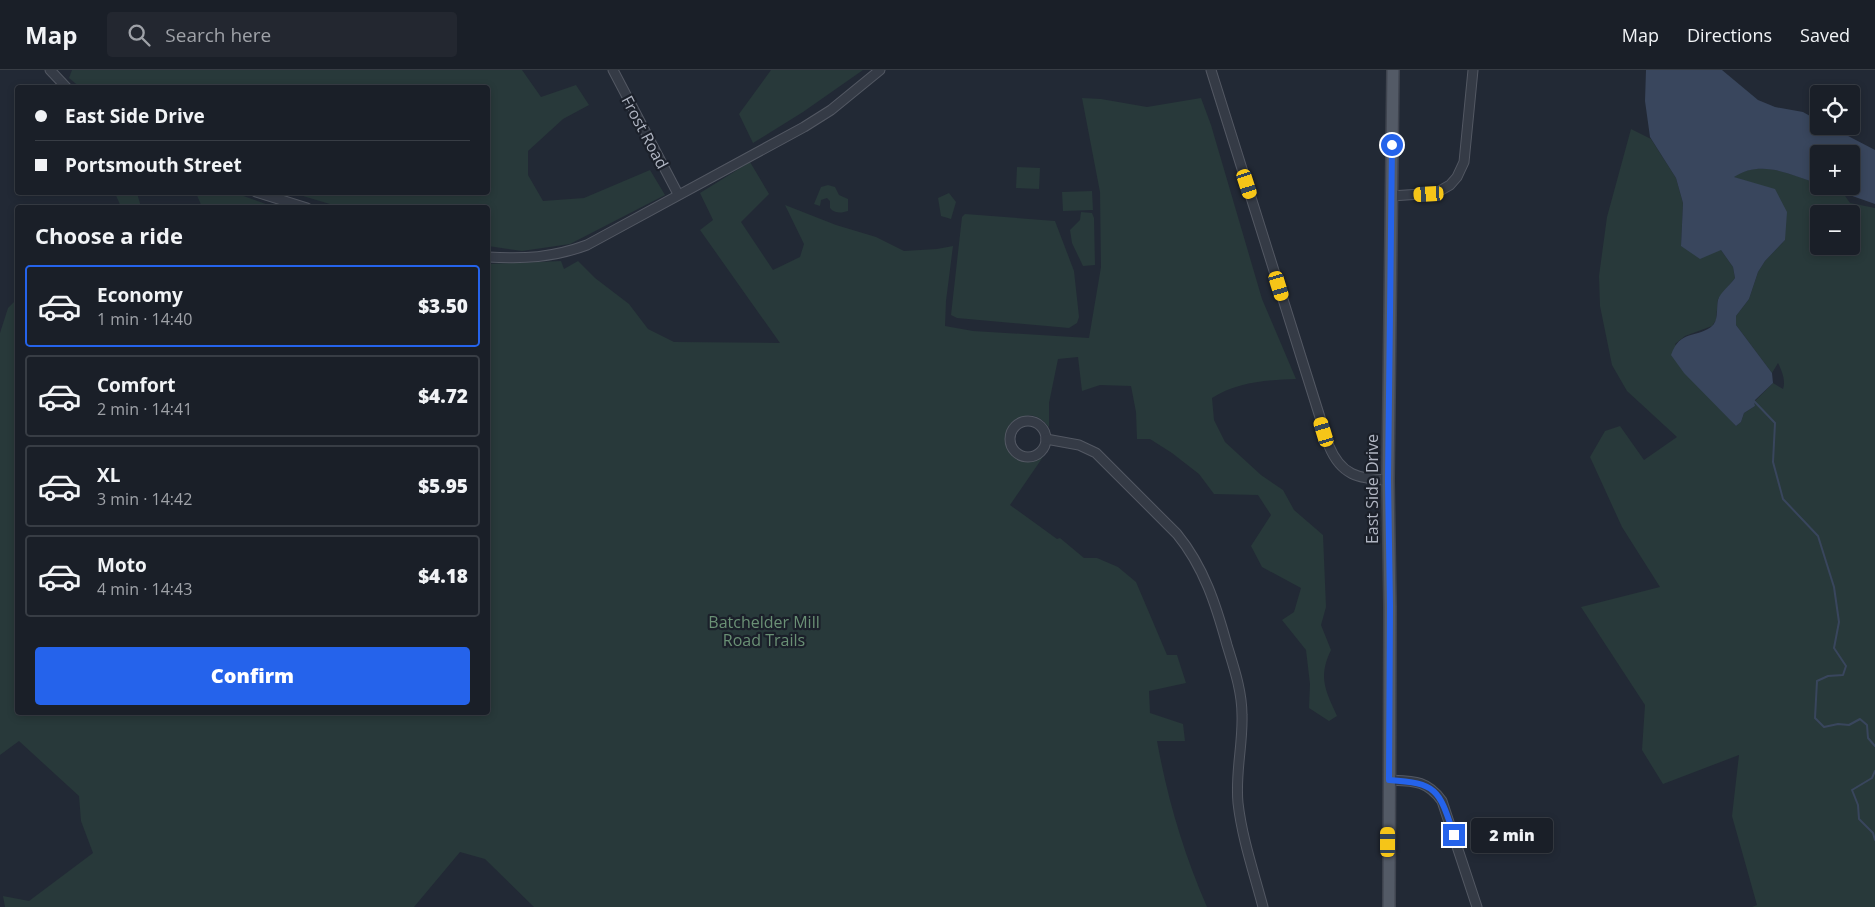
<!DOCTYPE html>
<meta charset="utf-8">
<style>
:root{--surface:#1a1f28;--page:#232730;--text:#f1f3f6;--muted:#9fa2a8;--line:#383d45;--accent:#2563eb}
body{margin:0;font-family:"Open Sans",sans-serif;background:var(--page);color:var(--text);height:100vh;display:flex;flex-direction:column;font-size:19px;white-space:nowrap}
*{box-sizing:border-box;margin:0}
p{font-size:16px;color:var(--muted)}
.icon{flex:none;width:28px;height:28px;fill:none;stroke:currentColor;stroke-width:2;stroke-linecap:round;stroke-linejoin:round}
.map{position:relative;flex:1;overflow:hidden}
.sheet{position:absolute;left:15px;top:135px;width:475px;height:510px;display:flex;flex-direction:column;background:var(--surface);border-radius:5px;box-shadow:0 2px 8px #0003,0 0 0 1px var(--line)}
.sheet>*{flex:none}
.banner{position:absolute;left:15px;top:15px;width:475px;height:110px;border-radius:5px;box-shadow:0 2px 8px #0003,0 0 0 1px var(--line);display:grid;align-content:center;height:110px;padding:0 20px;background:var(--surface)}
.buttons{position:absolute;left:1810px;top:15px;display:grid;gap:10px}
.buttons a{display:grid;place-items:center;width:50px;height:50px;border-radius:5px;background:var(--surface);box-shadow:0 2px 8px #0003,0 0 0 1px var(--line);font-size:25px}
.end{position:absolute;width:22px;height:22px;margin:-11px;border:6px solid #2563eb;background:#fff;box-shadow:0 0 0 2px #fff}
.from{border-radius:50%}
.bubble{position:absolute;height:35px;border-radius:5px;background:var(--surface);box-shadow:0 2px 8px #0003,0 0 0 1px var(--line);font-size:16px;font-weight:800;line-height:35px;text-align:center}
.car{position:absolute;width:15px;height:30px;margin:-15px -8px;border-radius:6px;box-shadow:0 0 4px 1px #0007;background:linear-gradient(#f5c518 24%,#345 0 40%,#f5c518 0 76%,#345 0 86%,#f5c518 0)}
.banner b{display:flex;align-items:center;gap:18px;height:48px;font-size:19px}
.banner b+b{border-top:1px solid var(--line)}
.banner i{width:12px;height:12px;background:var(--text)}
ul{padding:0;list-style:none}
li{display:flex;align-items:center;gap:15px;height:82px;margin:0 10px 8px;padding:0 10px;border:2px solid var(--line);border-radius:5px}
li div{flex:1}
li b{display:block;font-size:19px}
li em{font-style:normal;font-weight:800}
li.on{border-color:var(--accent)}
li>.icon{width:45px;height:45px;stroke-width:1.5}
h2{padding:0 20px;font-size:22px;line-height:60px}
.cta{display:flex;gap:10px;margin-top:auto;padding:10px 20px}
.cta a{flex:1;height:58px;border-radius:5px;background:var(--accent);color:#fff;font-size:20px;font-weight:800;line-height:58px;text-align:center}
header{display:flex;align-items:center;gap:30px;box-sizing:border-box;height:70px;padding:0 25px;background:var(--surface);border-bottom:1px solid var(--line)}
header strong{font-size:24px}
nav{display:flex;gap:28px;margin-inline-start:auto;font-size:18px}
.search{width:350px;height:45px;background:var(--page);display:flex;align-items:center;gap:12px;box-sizing:border-box;padding:0 18px;border-radius:5px;color:var(--muted);font-size:19px}
.map>svg:first-child{display:block}
.green{fill:#28393a;fill-rule:evenodd}
.water{fill:#39465d}
.lines{fill:none;stroke-linecap:round;stroke-linejoin:round}
.stream{stroke:#39465d;stroke-width:2}
.minor-casing{stroke:#535863;stroke-width:11}
.major-casing{stroke:#3f444f;stroke-width:14}
.minor{stroke:#353b46;stroke-width:9}
.major{stroke:#535a66;stroke-width:11}
.route{stroke:#2563eb;stroke-width:6}
.labels{text-anchor:middle;dominant-baseline:central;stroke-width:4.5;stroke-linejoin:round;paint-order:stroke}
.street-label{font-size:16px;fill:#b0b5c2;stroke:#1b202a}
.park-label{font-size:16px;fill:#6a9075;stroke:#1b202a}
</style>
<header>
<strong>Map</strong>
<div class="search"><svg class="icon" aria-label="search" viewBox="0 0 24 24"><circle cx="10" cy="10" r="6"/><path d="M15 15l6 6"/></svg>Search here</div>
<nav><a>Map</a><a>Directions</a><a>Saved</a></nav>
</header>
<div class="map">
<svg width="1875" height="837" viewBox="0 0 1875 837">
<rect width="100%" height="100%" fill="#222935"/>
<!-- green -->
<g class="green">
<polygon points="72,0 522,0 541,27 576,15 589,35 563,49 528,81 528,105 543,131 584,128 650,100 665,125 570,174 522,181 488,176 488,138 340,137 293,123 488,122 488,18 81,18 69,8"/>
<polygon points="771,0 863,0 803,42 753,73 739,44"/>
<path d="M1082,28l19,1 46,8 54,-9 10,27 51,174 34,80c-30,1 -59,3 -84,19l2,22 11,22 36,33 22,15 11,20 29,25 3,72 -5,18 10,25c-13,27 -6,40 6,66l-8,5 -20,-13 1,-24 -4,-34 -24,-30 12,-8 7,-24 -39,-21 -11,-21 20,-31 -13,-20 -44,-1 -15,-20 -27,-21 -22,-14h-13l-1,-27 -5,-26 -31,-1 -18,6 -4,-34 -20,2 -9,44v24c-6,-7 -13,-13 -23,-11 -37,5 -15,65 19,38l-35,51 47,34 3,-1 24,20h13l21,9 18,15 31,73h10l9,28 -37,8 1,22 33,11 2,17h-28c11,60 26,110 50,166h-673l-49,-48 -25,-7 -46,55h-409l-2,-11 26,5 64,-48 -12,-32 -2,-25 -60,-55 -19,14v-422l8,-25 9,-9 1,413h470v-448l73,-3 3,8 14,-8 17,17 34,26 19,25 26,13 106,1 -80,-113 13,-10 -13,-27 50,-31 19,32 -28,28 32,48 27,-13 4,-13 -19,-39 51,20 40,12 28,14 33,-2 16,-3 -7,55 -1,25 28,5 116,7 12,-71 -1,-75z"/>
<path d="M1631,59l20,10 25,39 7,25 -2,43 40,4 12,17 2,11 -17,21 -2,21 -4,6 -27,10 -10,8 39,57 22,25 5,-4 3,-9 11,-7 -1,-4 19,-19 10,6c3,-8 -1,-18 -5,-26l-6,10 -36,-48v-9l13,-17 9,-27 7,-11 20,-21 -16,-52 -36,-11c29,-18 56,-3 86,7v2l24,7 7,10 25,5v699h-123l5,-2 -25,-89 7,-61 -76,29 -21,-34 3,-45 -64,-98 79,-20 -38,-60 -32,-70 15,-26 15,-5 24,34 33,-23 -50,-46 -15,-26 -12,-59 -1,-30 8,-59zM1819,144h32v32h-32z"/>
<polygon points="1017,97 1040,98 1039,119 1016,118"/>
<path d="M828,115l7,2 4,8 9,4v12c-6,2 -13,3 -18,-3v-7l-3,-3 -6,2 -1,6 -6,-2 7,-17z"/>
<polygon points="1092,121 1093,140 1063,141 1062,122"/>
<polygon points="115,123 137,123 141,137 121,137"/>
<polygon points="196,123 235,123 274,137 202,137"/>
<polygon points="949,123 956,132 951,149 941,146 938,128"/>
<polygon points="1081,142 1092,143 1094,148 1095,195 1083,196 1072,173 1070,160 1080,150"/>
<polygon points="965,144 1055,151 1074,201 1079,247 1077,253 1069,258 957,248 951,245 962,147"/>
</g>
<!-- water -->
<path class="water" d="M1646,0h76l36,30 17,7 28,5 16,9v5h10l46,24v54l-51,-18h27v-32h-32v30c-28,-9 -57,-25 -85,-7l41,12 12,23 -2,28 -20,21 -7,11 -9,27 -13,17v9l36,48 1,10 -19,18 1,5 -11,7 -3,9 -5,4 -52,-53 -13,-18c10,-26 23,-16 40,-28 8,-6 5,-18 7,-27 2,-7 12,-15 17,-22l-2,-11 -12,-17 -21,9 -19,-13 2,-43 -7,-25 -26,-41 -5,-36z"/>
<g class="lines">
<!-- stream -->
<g class="stream">
<polyline points="1753,330 1775,353 1773,392 1783,429 1818,466 1834,517 1839,552 1834,578 1846,596 1843,605 1828,606 1817,611 1815,648 1824,657 1838,654 1849,655 1860,649 1867,655 1868,668 1875,676"/>
<polyline points="1875,701 1872,708 1852,720 1858,735 1859,749 1873,763 1875,770"/>
</g>
<!-- minor casing -->
<g class="minor-casing">
<g id="minor">
<polyline points="50,0 67,18"/>
<polyline points="613,0 678,124"/>
<path d="M1211,0l118,376c12,29 29,33 59,34"/>
<polyline points="256,122 307,138"/>
<polyline points="1391,126 1436,123 1450,115 1457,107 1464,92 1473,0"/>
<path d="M488,187c36,2 64,1 99,-12l217,-118 27,-17 49,-40"/>
<circle cx="1028" cy="369" r="18"/>
<path d="M1046,369l33,6 17,8 81,81c27,33 39,71 50,111 7,23 15,46 15,70 1,30 -7,58 -4,88 4,35 16,70 25,104"/>
<path d="M1389,710c24,1 38,0 53,21l35,106"/>
</g>
</g>
<!-- major casing -->
<g class="major-casing">
<polyline id="major" points="1389,837 1390,536 1388,410 1393,0"/>
</g>
<!-- minor -->
<use href="#minor" class="minor"/>
<!-- major -->
<use href="#major" class="major"/>
</g>
<g class="lines">
<!-- route -->
<path class="route" d="M1392,75l-4,335 2,126 -1,174c49,3 50,10 65,55"/>
</g>
<g class="labels">
<!-- street labels -->
<g class="street-label">
<text transform="translate(645 62) rotate(62)">Frost Road</text>
<text transform="translate(1372 419) rotate(-90)">East Side Drive</text>
</g>
<!-- park labels -->
<g class="park-label">
<text x="764" y="552">Batchelder Mill<tspan x="764" dy="18">Road Trails</tspan></text>
</g>
</g>
</svg>
<div class="buttons">
<a><svg class="icon" aria-label="locate" viewBox="0 0 24 24"><circle cx="12" cy="12" r="6"/><path d="M12 2v4M12 18v4M2 12h4M18 12h4"/></svg></a>
<a>+</a>
<a>−</a>
</div>
<i class="end from" style="left:1392px;top:75px"></i>
<i class="end" style="left:1454px;top:765px"></i>
<div class="bubble" style="left:1471px;top:748px;width:82px">2 min</div>
<i class="car" style="left:1247px;top:114px;rotate:162deg"></i>
<i class="car" style="left:1429px;top:124px;rotate:267deg"></i>
<i class="car" style="left:1279px;top:216px;rotate:163deg"></i>
<i class="car" style="left:1324px;top:362px;rotate:343deg"></i>
<i class="car" style="left:1388px;top:772px;rotate:0deg"></i>
<div class="banner">
<b><i class="from"></i>East Side Drive</b>
<b><i></i>Portsmouth Street</b>
</div>
<section class="sheet">
<h2>Choose a ride</h2>
<ul>
<li class="on"><svg class="icon" aria-label="car" viewBox="0 0 24 24"><path d="M5 17H2v-5l4-1 3-4h7l3 4 3 1v5h-3M9 17h6M6 11h13"/><circle cx="7" cy="17" r="2"/><circle cx="17" cy="17" r="2"/></svg><div><b>Economy</b><p>1 min · 14:40</p></div><em>$3.50</em></li>
<li><svg class="icon" aria-label="car" viewBox="0 0 24 24"><path d="M5 17H2v-5l4-1 3-4h7l3 4 3 1v5h-3M9 17h6M6 11h13"/><circle cx="7" cy="17" r="2"/><circle cx="17" cy="17" r="2"/></svg><div><b>Comfort</b><p>2 min · 14:41</p></div><em>$4.72</em></li>
<li><svg class="icon" aria-label="car" viewBox="0 0 24 24"><path d="M5 17H2v-5l4-1 3-4h7l3 4 3 1v5h-3M9 17h6M6 11h13"/><circle cx="7" cy="17" r="2"/><circle cx="17" cy="17" r="2"/></svg><div><b>XL</b><p>3 min · 14:42</p></div><em>$5.95</em></li>
<li><svg class="icon" aria-label="car" viewBox="0 0 24 24"><path d="M5 17H2v-5l4-1 3-4h7l3 4 3 1v5h-3M9 17h6M6 11h13"/><circle cx="7" cy="17" r="2"/><circle cx="17" cy="17" r="2"/></svg><div><b>Moto</b><p>4 min · 14:43</p></div><em>$4.18</em></li>
</ul>
<div class="cta"><a>Confirm</a></div>
</section>
</div>
